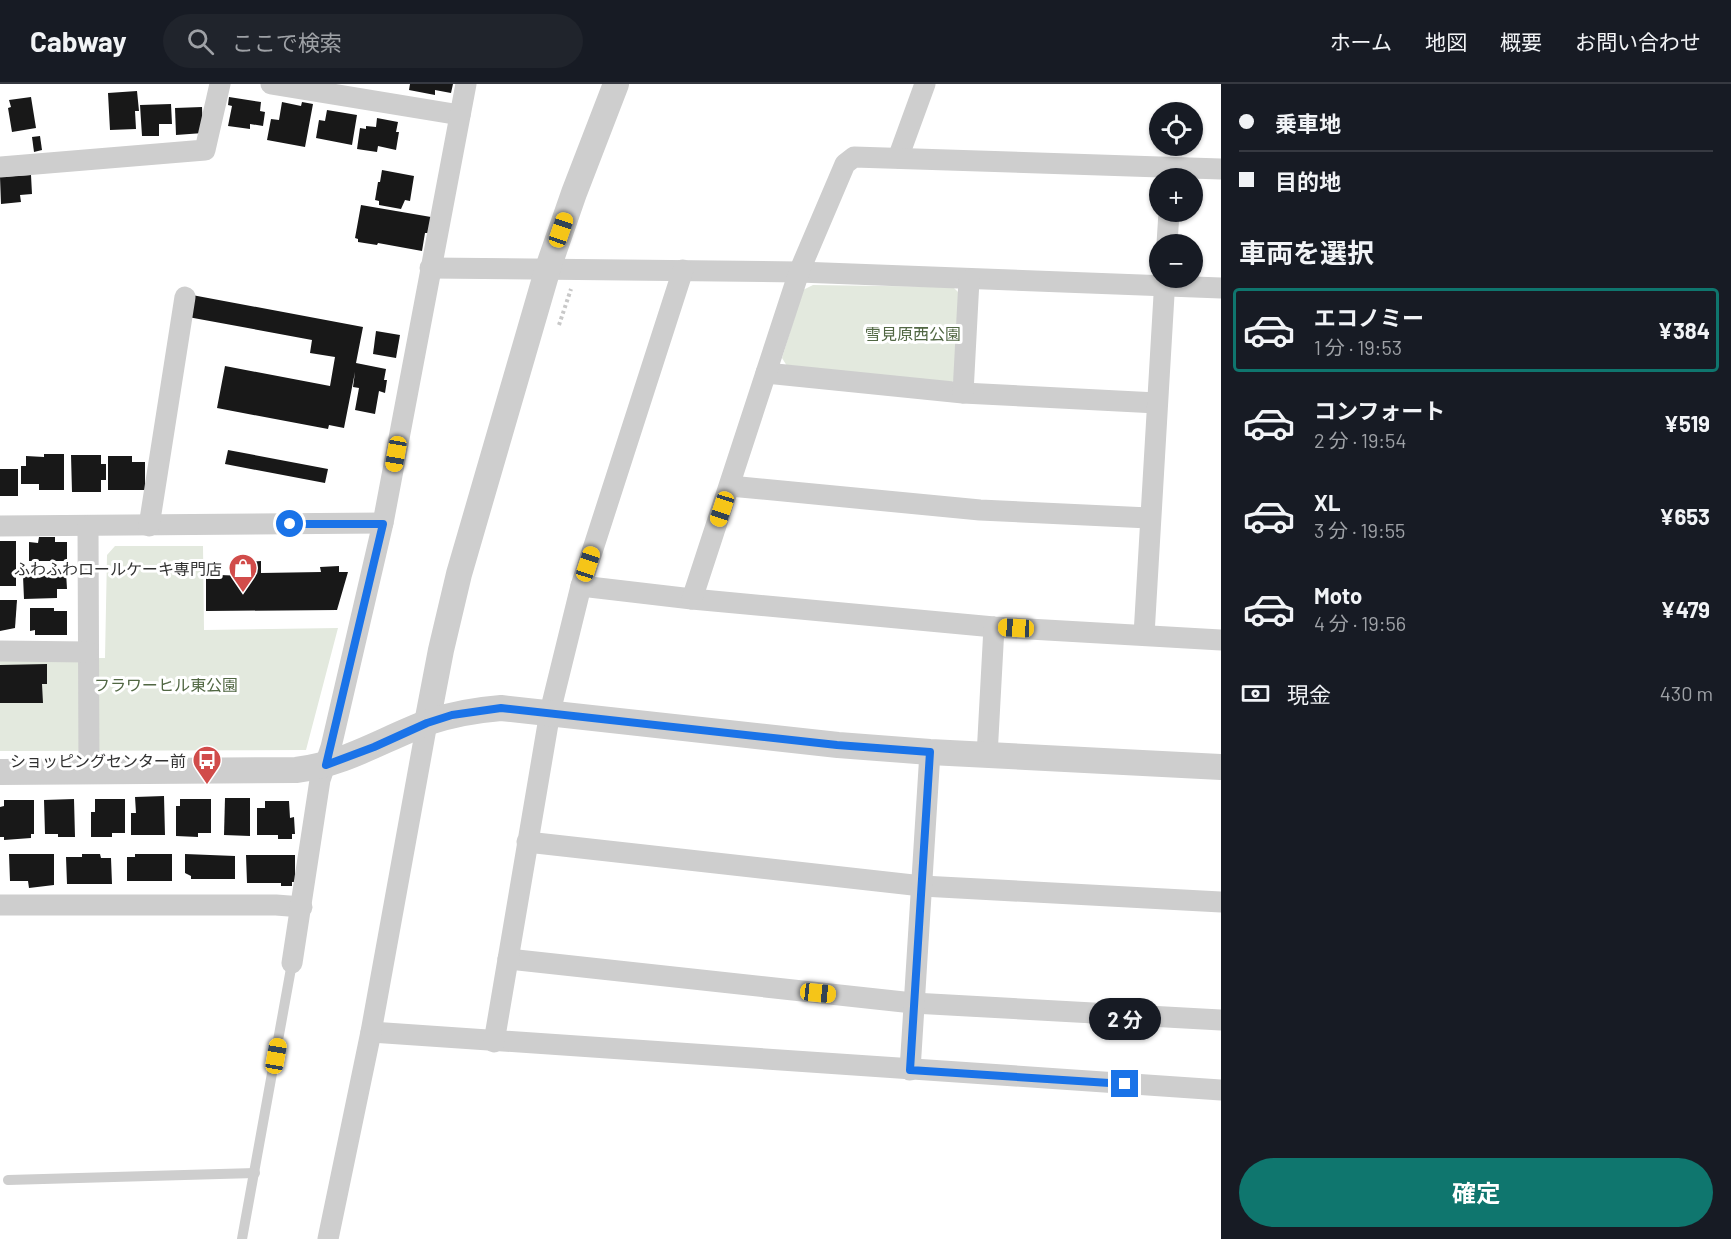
<!DOCTYPE html>
<html lang="ja">
<meta charset="utf-8">
<style>
:root{--surface:#171b24;--page:#20242c;--text:#f1f3f6;--muted:#9ea1a6;--line:#363941;--accent:#0f766e}
body{margin:0;font-family:Barlow,"Noto Sans JP",sans-serif;background:var(--page);color:var(--text);height:100vh;display:flex;flex-direction:column;font-size:22px;white-space:nowrap}
*{box-sizing:border-box;margin:0}
p{font-size:20px;color:var(--muted)}
.icon{flex:none;width:33px;height:33px;fill:none;stroke:currentColor;stroke-width:2;stroke-linecap:round;stroke-linejoin:round}
.map{position:relative;flex:1;overflow:hidden}
.sheet{display:flex;flex-direction:column;background:var(--surface);width:510px}
.sheet>*{flex:none}
.guide{display:grid;align-content:center;height:132px;padding:0 18px;background:var(--surface)}
.tools{position:absolute;left:1149px;top:18px;display:grid;gap:12px}
.tools a{display:grid;place-items:center;width:54px;height:54px;border-radius:50%;background:var(--surface);box-shadow:0 2px 4px #0004;font-size:30px}
.end{position:absolute;width:27px;height:27px;margin:-14px;border:8px solid #1a73e8;background:#fff;box-shadow:0 0 0 3px #fff}
.from{border-radius:50%}
.bubble{position:absolute;height:42px;border-radius:21px;background:var(--surface);box-shadow:0 2px 4px #0004;font-size:20px;font-weight:700;line-height:42px;text-align:center}
.car{position:absolute;width:18px;height:36px;margin:-18px -9px;border-radius:8px;box-shadow:0 0 4px 2px #0007;background:linear-gradient(#f5c518 24%,#345 0 40%,#f5c518 0 76%,#345 0 86%,#f5c518 0)}
.guide b{display:flex;align-items:center;gap:21px;height:57px;font-size:22px}
.guide b+b{border-top:2px solid var(--line)}
.guide i{width:15px;height:15px;background:var(--text)}
ul{padding:0;list-style:none}
li{display:flex;align-items:center;gap:18px;height:84px;margin:0 12px 9px;padding:0 6px;border:3px solid transparent;border-radius:6px}
li div{flex:1}
li b{display:block;font-size:22px}
li em{font-style:normal;font-weight:700}
li.active{border-color:var(--accent)}
li>.icon{width:54px;height:54px;stroke-width:1.5}
h2{padding:0 18px;font-size:27px;line-height:72px}
.pay{display:flex;align-items:center;gap:15px;height:66px;padding:0 18px;font-size:22px}
.pay p{margin-inline-start:auto}
.primary-button{display:flex;gap:12px;margin-top:auto;padding:12px 18px}
.primary-button a{flex:1;height:69px;border-radius:36px;background:var(--accent);color:#fff;font-size:24px;font-weight:700;line-height:69px;text-align:center}
header{display:flex;align-items:center;gap:36px;box-sizing:border-box;height:84px;padding:0 30px;background:var(--surface);border-bottom:2px solid var(--line)}
header strong{font-size:28px}
nav{display:flex;gap:33px;margin-inline-start:auto;font-size:21px}
.search{width:420px;height:54px;background:var(--page);display:flex;align-items:center;gap:15px;box-sizing:border-box;padding:0 21px;border-radius:33px;color:var(--muted);font-size:22px}
main{display:flex;flex:1;min-height:0}
.map>svg:first-child{display:block}
.green{fill:#e3e9de}
.building{fill:#181818}
.lines{fill:none;stroke-linecap:round;stroke-linejoin:round}
.path{stroke:#c8c8c8;stroke-width:4;stroke-dasharray:3 3;stroke-linecap:butt}
.service{stroke:#cecece;stroke-width:10}
.minor{stroke:#cecece;stroke-width:21}
.tertiary{stroke:#cecece;stroke-width:26}
.route{stroke:#1a73e8;stroke-width:8}
.labels{text-anchor:middle;dominant-baseline:central;stroke-width:6;stroke-linejoin:round;paint-order:stroke}
.park-label{font-size:16px;fill:#516743;stroke:#fff}
.poi-label{font-size:16px;fill:#313131;stroke:#fff;text-anchor:end}
</style>
<header>
<strong>Cabway</strong>
<div class="search"><svg class="icon" aria-label="search" viewBox="0 0 24 24"><circle cx="10" cy="10" r="6"/><path d="M15 15l6 6"/></svg>ここで検索</div>
<nav><a>ホーム</a><a>地図</a><a>概要</a><a>お問い合わせ</a></nav>
</header>
<main>
<div class="map">
<svg width="1221" height="1155" viewBox="0 0 1221 1155">
<rect width="100%" height="100%" fill="#fff"/>
<!-- green -->
<g class="green">
<polygon points="813,201 953,203 962,212 957,293 951,299 787,282 782,274 803,206"/>
<polygon points="115,462 203,462 204,546 338,544 306,666 0,667 0,575 105,574 107,471"/>
</g>
<!-- building -->
<g class="building">
<polygon points="410,0 453,0 451,9 435,6 435,11 409,6"/>
<polygon points="137,7 139,27 135,27 136,45 110,46 108,9"/>
<polygon points="31,13 36,44 12,48 8,24 11,23 9,16"/>
<polygon points="229,13 261,18 260,27 265,28 263,42 250,40 250,45 228,42 232,22 228,21"/>
<polygon points="282,18 301,22 302,18 313,20 305,63 267,56 271,35 279,36"/>
<polygon points="171,20 172,40 159,40 159,52 142,52 140,21"/>
<polygon points="202,23 203,49 176,51 175,24"/>
<polygon points="327,26 357,31 352,61 316,54 319,36 325,37"/>
<polygon points="377,34 398,38 396,48 399,48 396,66 378,62 377,68 357,65 360,44 366,45 366,42 376,43"/>
<polygon points="40,52 42,66 34,68 32,53"/>
<polygon points="382,86 414,92 410,117 405,116 401,125 379,121 379,117 375,116 378,98 380,98"/>
<polygon points="31,91 32,110 20,111 21,118 1,120 0,93"/>
<polygon points="361,121 431,133 428,149 425,149 422,167 378,159 377,161 358,158 358,155 355,154"/>
<polygon points="192,211 363,243 356,279 386,285 384,296 387,296 385,309 379,307 375,330 355,326 359,304 353,303 355,288 344,344 329,341 328,345 217,324 225,282 330,302 335,273 310,269 312,256 188,233"/>
<polygon points="376,247 400,251 396,274 373,270"/>
<polygon points="228,366 328,385 325,399 225,380"/>
<polygon points="44,370 64,370 64,406 39,406 39,400 21,400 21,382 26,382 26,372 44,373"/>
<polygon points="71,371 101,371 101,380 106,380 106,396 101,396 101,408 72,408"/>
<polygon points="108,372 132,372 132,378 145,378 145,406 108,406"/>
<rect x="0" y="385" width="18" height="27"/>
<polygon points="39,453 55,453 55,458 67,458 67,477 29,477 29,458 38,459"/>
<rect x="0" y="457" width="16" height="45"/>
<polygon points="261,477 261,489 321,488 320,483 339,482 339,488 348,488 337,526 206,527 206,480 219,480 220,491 244,492 243,478"/>
<polygon points="52,488 53,491 57,491 57,488 66,488 67,505 57,505 57,514 24,515 23,492 27,492 27,489"/>
<polygon points="0,516 17,516 15,544 0,547"/>
<polygon points="30,524 54,524 54,527 67,527 67,551 35,551 35,546 30,547"/>
<polygon points="47,580 47,600 42,600 43,619 0,619 0,581"/>
<polygon points="164,712 165,751 131,751 131,729 136,729 135,713"/>
<polygon points="225,714 250,714 250,752 224,751"/>
<polygon points="74,715 75,753 58,753 58,750 45,750 44,716"/>
<polygon points="95,715 125,715 125,749 112,749 112,753 91,753 91,728 95,728"/>
<polygon points="180,715 211,715 211,749 198,749 198,753 176,752 176,722 180,722"/>
<polygon points="4,716 34,716 34,750 31,750 31,754 4,756 4,753 0,753 0,723 4,722"/>
<polygon points="265,717 289,717 290,734 294,733 295,750 292,750 292,755 278,755 278,751 257,751 257,724 265,724"/>
<polygon points="9,770 54,770 54,801 29,804 28,797 10,797"/>
<polygon points="82,770 100,770 101,774 111,774 112,800 67,800 66,773 82,773"/>
<polygon points="135,770 172,770 172,797 127,797 127,773 135,773"/>
<polygon points="185,770 235,772 235,795 191,795 191,792 185,789"/>
<polygon points="246,771 295,771 295,798 292,798 292,802 281,802 281,799 247,799"/>
</g>
<g class="lines">
<!-- path -->
<polyline class="path" points="559,241 571,205"/>
<!-- service -->
<g class="service">
<polyline points="8,1096 255,1089"/>
<polyline points="242,1155 292,879"/>
</g>
<!-- minor -->
<g class="minor">
<polyline points="271,0 460,31"/>
<polyline points="898,74 925,0"/>
<polyline points="0,83 205,66 220,0"/>
<polyline points="1167,160 1169,128"/>
<polyline points="430,184 799,188 1221,204"/>
<polyline points="766,289 963,309 1157,319"/>
<polyline points="963,309 969,196"/>
<polyline points="730,402 980,426 1149,434"/>
<polyline points="0,442 383,439"/>
<polyline points="88,442 89,687"/>
<polyline points="149,442 185,213"/>
<polyline points="581,502 692,515 994,543 1221,556"/>
<polyline points="692,515 799,188 845,80 854,73 1221,85"/>
<polyline points="1144,551 1165,194"/>
<polyline points="0,567 88,568"/>
<polyline points="987,672 994,543"/>
<polyline points="527,758 922,802 1221,818"/>
<polyline points="0,821 276,821 302,823"/>
<polyline points="508,875 913,919 1221,936"/>
<polyline points="292,879 320,696 331,663 383,439 466,0"/>
<polyline points="371,948 1221,1006"/>
<polyline points="494,958 550,628 581,502 683,186"/>
<polyline points="910,986 930,668"/>
<polyline points="328,1155 371,948 427,639"/>
</g>
<!-- tertiary -->
<g class="tertiary">
<polyline points="427,639 441,566 459,490 548,184 574,109 616,0"/>
<path d="M0,688l296,-2c50,-6 87,-31 133,-48 24,-8 47,-12 72,-14l337,37 92,7 291,15"/>
</g>
</g>
<g class="lines">
<!-- route -->
<polyline class="route" points="290,440 383,440 326,681 374,663 427,639 452,631 501,624 837,661 930,668 910,986 1125,1000"/>
</g>
<!-- icons -->
<defs>
<g id="shop-pin" transform="scale(1.5)"><path d="M0 17L-7.5 6A9.5 9.5 0 1 1 7.5 6Z" fill="#d14c4a" stroke="#fff"/><path d="M-5-2.5h2.3a2.7 3.5 0 0 1 5.4 0H5L5.5 6h-11ZM-1.5-2.5h3a1.5 2.3 0 0 0-3 0Z" fill="#fff"/></g>
<g id="bus-pin" transform="scale(1.5)"><path d="M0 17L-7.5 6A9.5 9.5 0 1 1 7.5 6Z" fill="#d14c4a" stroke="#fff"/><path d="M-5-6H5V4H4V6H2V4H-2V6H-4V4H-5ZM-3.5-4V0h7V-4ZM-3.5 1.2v1.5H-2V1.2ZM2 1.2v1.5H3.5V1.2Z" fill="#fff"/></g>
</defs>
<g fill-rule="evenodd">
<use href="#shop-pin" x="243" y="484"/>
<use href="#bus-pin" x="207" y="676"/>
</g>
<g class="labels">
<!-- park labels -->
<g class="park-label">
<text x="913" y="249">雪見原西公園</text>
<text x="166" y="600">フラワーヒル東公園</text>
</g>
<!-- poi labels -->
<g class="poi-label">
<text x="222" y="484">ふわふわロールケーキ専門店</text>
<text x="186" y="676">ショッピングセンター前</text>
</g>
</g>
</svg>
<div class="tools">
<a><svg class="icon" aria-label="locate" viewBox="0 0 24 24"><circle cx="12" cy="12" r="6"/><path d="M12 2v4M12 18v4M2 12h4M18 12h4"/></svg></a>
<a>+</a>
<a>−</a>
</div>
<i class="end from" style="left:290px;top:440px"></i>
<i class="end" style="left:1125px;top:1000px"></i>
<div class="bubble" style="left:1089px;top:914px;width:72px">2 分</div>
<i class="car" style="left:561px;top:146px;rotate:19deg"></i>
<i class="car" style="left:396px;top:370px;rotate:190deg"></i>
<i class="car" style="left:722px;top:425px;rotate:198deg"></i>
<i class="car" style="left:588px;top:480px;rotate:18deg"></i>
<i class="car" style="left:1016px;top:544px;rotate:273deg"></i>
<i class="car" style="left:818px;top:909px;rotate:96deg"></i>
<i class="car" style="left:276px;top:972px;rotate:10deg"></i>
</div>
<section class="sheet">
<div class="guide">
<b><i class="from"></i>乗車地</b>
<b><i></i>目的地</b>
</div>
<h2>車両を選択</h2>
<ul>
<li class="active"><svg class="icon" aria-label="car" viewBox="0 0 24 24"><path d="M5 17H2v-5l4-1 3-4h7l3 4 3 1v5h-3M9 17h6M6 11h13"/><circle cx="7" cy="17" r="2"/><circle cx="17" cy="17" r="2"/></svg><div><b>エコノミー</b><p>1 分 · 19:53</p></div><em>¥384</em></li>
<li><svg class="icon" aria-label="car" viewBox="0 0 24 24"><path d="M5 17H2v-5l4-1 3-4h7l3 4 3 1v5h-3M9 17h6M6 11h13"/><circle cx="7" cy="17" r="2"/><circle cx="17" cy="17" r="2"/></svg><div><b>コンフォート</b><p>2 分 · 19:54</p></div><em>¥519</em></li>
<li><svg class="icon" aria-label="car" viewBox="0 0 24 24"><path d="M5 17H2v-5l4-1 3-4h7l3 4 3 1v5h-3M9 17h6M6 11h13"/><circle cx="7" cy="17" r="2"/><circle cx="17" cy="17" r="2"/></svg><div><b>XL</b><p>3 分 · 19:55</p></div><em>¥653</em></li>
<li><svg class="icon" aria-label="car" viewBox="0 0 24 24"><path d="M5 17H2v-5l4-1 3-4h7l3 4 3 1v5h-3M9 17h6M6 11h13"/><circle cx="7" cy="17" r="2"/><circle cx="17" cy="17" r="2"/></svg><div><b>Moto</b><p>4 分 · 19:56</p></div><em>¥479</em></li>
</ul>
<div class="pay"><svg class="icon" aria-label="cash" viewBox="0 0 24 24"><path d="M3 7h18v10H3z"/><circle cx="12" cy="12" r="2"/></svg>現金<p>430 m</p></div>
<div class="primary-button"><a>確定</a></div>
</section>
</main>
